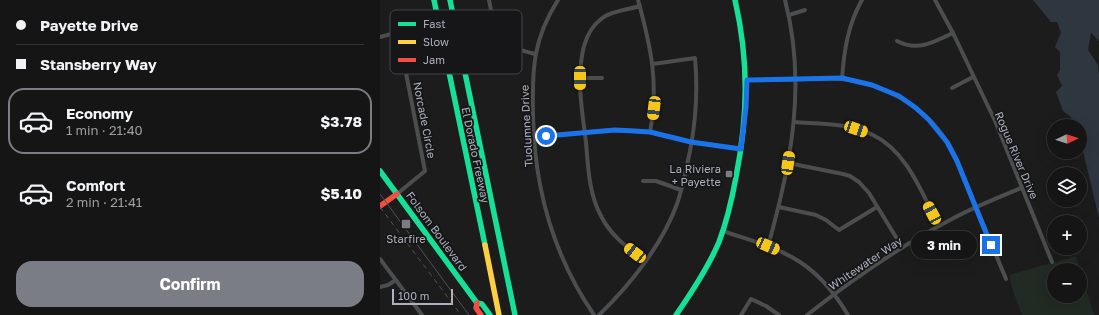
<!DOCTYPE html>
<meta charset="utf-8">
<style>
:root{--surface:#151515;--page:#222;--text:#f1f3f6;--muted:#9d9fa0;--line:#343434;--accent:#7a7d85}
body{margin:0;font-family:"Golos Text",sans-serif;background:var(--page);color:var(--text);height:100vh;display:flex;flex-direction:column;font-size:15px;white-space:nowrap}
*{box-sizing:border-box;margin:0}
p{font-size:13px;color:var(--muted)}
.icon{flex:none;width:22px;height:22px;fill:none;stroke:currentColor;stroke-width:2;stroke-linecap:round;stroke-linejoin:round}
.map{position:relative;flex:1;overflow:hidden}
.side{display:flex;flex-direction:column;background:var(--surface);width:380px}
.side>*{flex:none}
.guide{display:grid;align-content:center;height:88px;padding:0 16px;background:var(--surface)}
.needle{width:26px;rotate:86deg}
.tools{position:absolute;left:667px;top:119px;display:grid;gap:8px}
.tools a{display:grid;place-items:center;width:40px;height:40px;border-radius:50%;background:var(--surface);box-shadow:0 4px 16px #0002,0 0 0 1px var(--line);font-size:20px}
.scale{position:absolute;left:12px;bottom:10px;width:61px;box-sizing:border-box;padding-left:4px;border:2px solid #adb1bd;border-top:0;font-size:11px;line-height:14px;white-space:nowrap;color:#adb1bd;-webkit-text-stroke:3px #161618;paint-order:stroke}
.end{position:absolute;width:18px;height:18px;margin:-9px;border:5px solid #1a73e8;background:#fff;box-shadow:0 0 0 2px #fff}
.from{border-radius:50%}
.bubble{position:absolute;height:28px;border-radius:14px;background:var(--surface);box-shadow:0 4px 16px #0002,0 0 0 1px var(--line);font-size:13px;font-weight:700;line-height:28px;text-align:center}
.car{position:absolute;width:12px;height:24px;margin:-12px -6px;border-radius:5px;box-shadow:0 0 3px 1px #0007;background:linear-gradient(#f5c518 24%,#345 0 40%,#f5c518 0 76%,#345 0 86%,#f5c518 0)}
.guide b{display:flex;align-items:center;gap:14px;height:38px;font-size:15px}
.guide b+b{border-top:1px solid var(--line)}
.guide i{width:10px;height:10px;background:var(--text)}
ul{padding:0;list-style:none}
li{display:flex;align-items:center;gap:12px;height:66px;margin:0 8px 6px;padding:0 8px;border:2px solid transparent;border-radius:16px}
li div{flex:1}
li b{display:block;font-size:15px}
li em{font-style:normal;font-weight:700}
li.active{border-color:var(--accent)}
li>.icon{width:36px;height:36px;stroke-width:1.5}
.action{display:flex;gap:8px;margin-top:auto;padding:8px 16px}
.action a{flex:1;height:46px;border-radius:16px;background:var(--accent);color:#fff;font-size:16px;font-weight:700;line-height:46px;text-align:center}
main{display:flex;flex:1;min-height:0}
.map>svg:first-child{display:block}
.green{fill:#212a23;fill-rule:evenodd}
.water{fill:#2e363f}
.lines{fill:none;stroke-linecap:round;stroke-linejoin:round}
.street{stroke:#4c4d4f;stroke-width:4}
.fast{stroke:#16e098;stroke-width:5.5}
.slow{stroke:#ffcf43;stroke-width:5.5}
.jam{stroke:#f24e42;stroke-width:5.5}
.tram{stroke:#515255;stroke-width:1}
.rail{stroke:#515255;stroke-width:1;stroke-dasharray:5 4;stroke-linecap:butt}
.route{stroke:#1a73e8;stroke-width:5}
.poi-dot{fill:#7a7d85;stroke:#161618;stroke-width:1.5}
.labels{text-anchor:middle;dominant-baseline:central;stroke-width:3.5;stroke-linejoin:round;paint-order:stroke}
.street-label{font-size:11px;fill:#adb1bd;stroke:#161618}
.poi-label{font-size:11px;fill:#adb1bd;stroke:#161618;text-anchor:end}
.key{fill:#161618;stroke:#43444a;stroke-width:1}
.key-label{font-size:11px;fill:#adb1bd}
</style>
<main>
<section class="side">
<div class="guide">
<b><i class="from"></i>Payette Drive</b>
<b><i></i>Stansberry Way</b>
</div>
<ul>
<li class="active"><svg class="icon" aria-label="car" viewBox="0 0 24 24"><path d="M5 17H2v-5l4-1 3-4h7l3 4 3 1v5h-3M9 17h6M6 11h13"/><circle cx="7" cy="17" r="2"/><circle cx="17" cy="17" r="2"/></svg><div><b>Economy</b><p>1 min · 21:40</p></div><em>$3.78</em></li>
<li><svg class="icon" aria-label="car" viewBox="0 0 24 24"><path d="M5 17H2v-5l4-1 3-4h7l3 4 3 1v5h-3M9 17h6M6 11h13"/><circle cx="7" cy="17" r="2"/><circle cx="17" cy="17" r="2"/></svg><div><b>Comfort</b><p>2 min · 21:41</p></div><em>$5.10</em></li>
</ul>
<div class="action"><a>Confirm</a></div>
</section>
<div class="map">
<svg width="719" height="315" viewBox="0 0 719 315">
<rect width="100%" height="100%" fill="#1c1c1c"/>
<!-- green -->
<path class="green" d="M696,256l18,59h-72l-9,-24 -4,-16zM674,270h26v26h-26z"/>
<!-- water -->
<polygon class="water" points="653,0 719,0 719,41 711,33 708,50 718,65 719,73 719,218 700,139 700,126 695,126 691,117 683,111 676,92 682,86 677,75 680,70 680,52 675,47 681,33 677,22 671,22"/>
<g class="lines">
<!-- street -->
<g class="street">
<path d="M109,0c8,39 5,44 46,54"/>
<path d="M178,0c-25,39 -26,69 -25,114 1,72 20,141 61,201"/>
<path d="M258,0c13,47 21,84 12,132"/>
<polyline points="555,0 573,33 616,123 672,262"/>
<path d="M260,6c-13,4 -30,5 -40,14 -8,6 -13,16 -16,26 -8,31 -2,65 2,96 2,25 3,52 15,74 10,20 27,32 44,45"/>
<polyline points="409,15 425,10"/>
<polyline points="0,37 18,32 45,171 17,194"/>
<path d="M517,41c21,11 37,1 56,-8"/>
<polyline points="200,78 222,78"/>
<path d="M462,79c2,-28 6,-55 20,-79"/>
<path d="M367,80c20,0 41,0 61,-1 11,0 23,-2 34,0 41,4 83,27 105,63 4,5 7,12 10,19l49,118"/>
<polyline points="572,88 593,77"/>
<path d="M414,122c26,2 56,1 79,13 35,17 49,59 66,91"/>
<polyline points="153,137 235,130 254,131 270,132 311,142 361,149"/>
<polyline points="408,163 463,174 470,176 479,182 489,193 522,247"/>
<polyline points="263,181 276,181 301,190"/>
<polyline points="399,207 436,215 446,220 459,230 497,207"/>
<path d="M343,231c26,9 54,16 77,31 20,13 36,33 48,53"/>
<path d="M388,246c23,-81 39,-162 17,-246"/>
<polyline points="0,259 42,315"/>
<polyline points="0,287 8,285 16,280"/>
<path d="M219,315c31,-30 63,-70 78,-111 6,-17 9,-35 13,-53 6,-31 8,-61 5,-93l-42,6"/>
<polyline points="361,315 371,299 386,306 399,315"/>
<path d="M427,315c46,-36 93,-69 145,-96 22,-12 46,-21 69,-31"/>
</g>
<!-- fast -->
<g class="fast">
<polyline points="54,0 105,245"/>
<polyline points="70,0 135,315"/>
<polyline points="0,171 97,303 102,304 110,315"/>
<path d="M296,315c16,-23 32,-47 43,-73 8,-21 13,-43 17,-65 12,-61 13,-116 -1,-177"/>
</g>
<!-- slow -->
<polyline class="slow" points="105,245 119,315"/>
<!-- jam -->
<g class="jam">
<polyline points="0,206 17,194"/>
<polyline points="97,303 96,308 101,315"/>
</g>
<!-- tram -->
<polyline class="tram" points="0,194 89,315"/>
<!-- rail -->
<polyline class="rail" points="0,207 81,315"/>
</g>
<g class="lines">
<!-- route -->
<polyline class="route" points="166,136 235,130 254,131 270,132 311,142 361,149 366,107 367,80 462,78 492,85 519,96 536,108 549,120 567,142 577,161 611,245"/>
</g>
<!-- markers -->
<g class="poi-dot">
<rect x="345" y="170" width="8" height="8" rx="2"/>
<rect x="21" y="219" width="10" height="10" rx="2"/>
</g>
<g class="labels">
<!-- street labels -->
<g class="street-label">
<text transform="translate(45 120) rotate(79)">Norcade Circle</text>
<text transform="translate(146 126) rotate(-93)">Tuolumne Drive</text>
<text transform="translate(96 155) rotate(78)">El Dorado Freeway</text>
<text transform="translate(637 155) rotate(67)">Rogue River Drive</text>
<text transform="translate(57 231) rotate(54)">Folsom Boulevard</text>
<text transform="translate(485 263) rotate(-34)">Whitewater Way</text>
</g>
<!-- poi labels -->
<g class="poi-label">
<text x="341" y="168">La Riviera<tspan x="341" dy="13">+ Payette</tspan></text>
<text x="26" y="238" text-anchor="middle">Starfire</text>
</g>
</g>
<!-- legend -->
<rect x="10" y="10" width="132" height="64" rx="6" class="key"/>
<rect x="18" y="22" width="18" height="4" fill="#16e098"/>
<rect x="18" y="40" width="18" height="4" fill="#ffcf43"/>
<rect x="18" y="58" width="18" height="4" fill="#f24e42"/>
<g class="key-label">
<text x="43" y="28">Fast</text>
<text x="43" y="46">Slow</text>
<text x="43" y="64">Jam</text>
</g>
</svg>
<div class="tools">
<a><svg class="needle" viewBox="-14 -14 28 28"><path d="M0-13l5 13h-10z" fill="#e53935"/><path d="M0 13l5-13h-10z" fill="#9d9fa0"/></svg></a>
<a><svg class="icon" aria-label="layers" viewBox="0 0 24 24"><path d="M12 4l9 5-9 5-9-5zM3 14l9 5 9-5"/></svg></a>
<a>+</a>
<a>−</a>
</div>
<div class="scale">100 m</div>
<i class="end from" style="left:166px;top:136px"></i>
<i class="end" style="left:611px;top:245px"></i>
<div class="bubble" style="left:531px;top:231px;width:66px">3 min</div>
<i class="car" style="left:200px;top:78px;rotate:180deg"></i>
<i class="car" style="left:274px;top:108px;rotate:187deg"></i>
<i class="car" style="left:476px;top:129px;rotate:109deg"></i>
<i class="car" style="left:408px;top:163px;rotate:8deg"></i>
<i class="car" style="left:552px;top:213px;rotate:332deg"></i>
<i class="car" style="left:388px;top:246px;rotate:114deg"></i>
<i class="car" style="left:255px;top:253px;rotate:308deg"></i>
</div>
</main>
